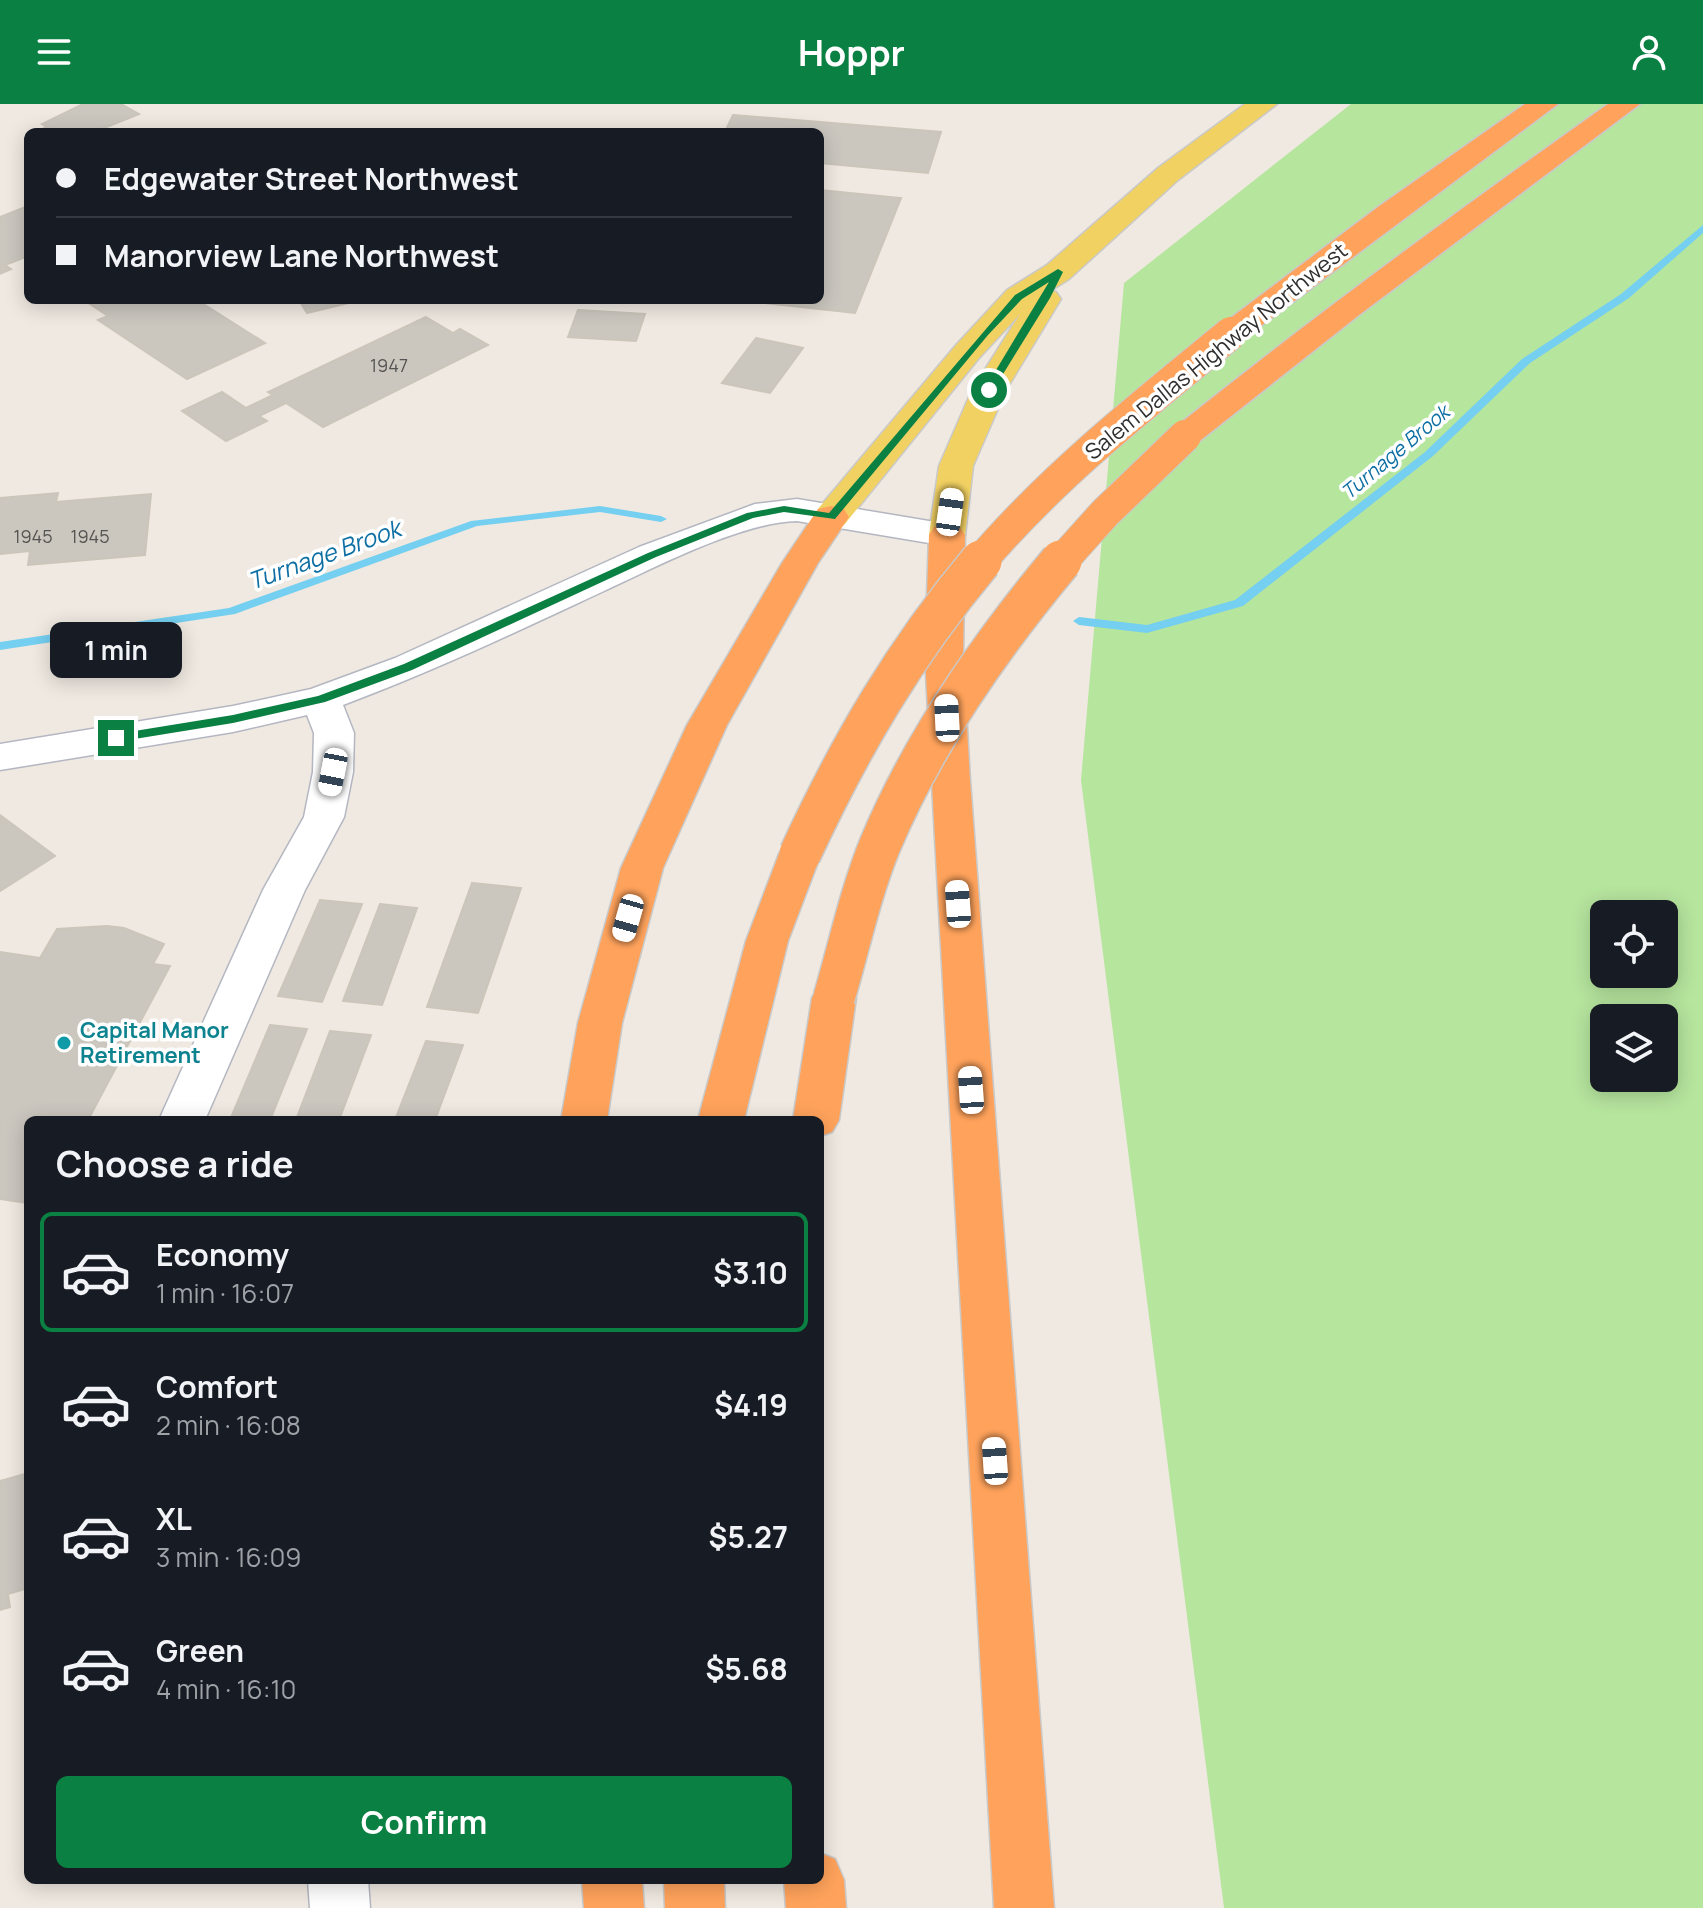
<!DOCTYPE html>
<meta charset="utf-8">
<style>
:root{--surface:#171b24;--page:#20242c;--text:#f1f3f6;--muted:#9ea1a6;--line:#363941;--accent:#0b8043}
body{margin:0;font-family:Manrope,sans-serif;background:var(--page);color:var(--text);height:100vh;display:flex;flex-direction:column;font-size:30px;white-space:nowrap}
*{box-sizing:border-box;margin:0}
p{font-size:26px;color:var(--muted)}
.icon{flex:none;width:44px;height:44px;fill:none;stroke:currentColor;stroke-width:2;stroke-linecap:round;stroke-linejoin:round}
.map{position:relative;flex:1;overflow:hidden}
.side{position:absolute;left:24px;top:1012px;width:800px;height:768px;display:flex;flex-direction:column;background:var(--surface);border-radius:12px;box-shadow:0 4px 20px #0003}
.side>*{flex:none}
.banner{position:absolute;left:24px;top:24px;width:800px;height:176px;border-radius:12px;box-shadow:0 4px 20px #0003;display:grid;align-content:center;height:176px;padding:0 32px;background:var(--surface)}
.fabs{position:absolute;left:1590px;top:796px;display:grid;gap:16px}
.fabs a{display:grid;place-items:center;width:88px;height:88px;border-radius:12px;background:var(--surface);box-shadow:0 4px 20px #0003;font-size:40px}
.end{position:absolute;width:36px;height:36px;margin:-18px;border:10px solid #0b8043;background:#fff;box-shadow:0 0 0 4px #fff}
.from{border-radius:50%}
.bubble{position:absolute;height:56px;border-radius:12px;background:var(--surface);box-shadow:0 4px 20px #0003;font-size:26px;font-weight:700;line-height:56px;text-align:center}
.car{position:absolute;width:24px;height:48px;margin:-24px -12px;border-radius:10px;box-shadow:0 0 6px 2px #0007;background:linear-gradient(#fff 24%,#345 0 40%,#fff 0 76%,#345 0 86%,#fff 0)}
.banner b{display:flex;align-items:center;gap:28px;height:76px;font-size:30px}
.banner b+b{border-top:2px solid var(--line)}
.banner i{width:20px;height:20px;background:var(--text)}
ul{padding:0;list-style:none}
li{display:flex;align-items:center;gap:24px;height:120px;margin:0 16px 12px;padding:0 16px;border:4px solid transparent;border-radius:12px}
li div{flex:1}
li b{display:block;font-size:30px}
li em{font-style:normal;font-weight:700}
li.current{border-color:var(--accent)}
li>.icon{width:72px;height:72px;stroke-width:1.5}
h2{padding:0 32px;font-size:36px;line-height:96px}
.action{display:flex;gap:16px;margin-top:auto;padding:16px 32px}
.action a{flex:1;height:92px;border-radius:12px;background:var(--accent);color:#fff;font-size:32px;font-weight:700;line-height:92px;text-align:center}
header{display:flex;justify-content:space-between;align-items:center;height:104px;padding:0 32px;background:var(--accent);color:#fff;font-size:36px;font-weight:700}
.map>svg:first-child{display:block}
.green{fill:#b6e59e;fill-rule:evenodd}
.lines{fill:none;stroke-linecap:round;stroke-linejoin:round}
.stream{fill:#75cff0;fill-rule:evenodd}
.building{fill:#cbc7bf;stroke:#cbc5ba;stroke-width:2}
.minor-casing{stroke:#b4b7c1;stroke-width:3}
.major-casing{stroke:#c9c9c9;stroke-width:3}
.highway-casing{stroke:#c9c9c9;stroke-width:3}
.minor{fill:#fff;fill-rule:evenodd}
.major{fill:#f2d163;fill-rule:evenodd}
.highway{fill:#ffa35c;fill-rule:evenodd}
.highway-bridge-far1-casing{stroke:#c9c9c9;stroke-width:34;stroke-linecap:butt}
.highway-bridge-casing{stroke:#c9c9c9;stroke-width:44;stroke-linecap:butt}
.highway-bridge-far1{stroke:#ffa35c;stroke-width:32}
.highway-bridge{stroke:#ffa35c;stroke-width:41}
.route{fill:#0b8043}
.culture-dot{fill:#0f9aa8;stroke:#fff;stroke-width:3}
.labels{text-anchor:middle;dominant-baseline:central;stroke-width:7;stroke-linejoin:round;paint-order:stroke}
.number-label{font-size:18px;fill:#555452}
.far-water-label{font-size:20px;font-style:italic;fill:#0d6fa3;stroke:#fff}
.street-label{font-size:22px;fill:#2e2e2e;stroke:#fff}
.culture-label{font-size:22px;font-weight:bold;fill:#0d838f;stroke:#fff;text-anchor:start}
.water-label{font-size:24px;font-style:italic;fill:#0d6fa3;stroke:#fff}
</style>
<header><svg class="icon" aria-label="menu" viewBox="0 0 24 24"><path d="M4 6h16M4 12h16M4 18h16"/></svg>Hoppr<svg class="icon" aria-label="person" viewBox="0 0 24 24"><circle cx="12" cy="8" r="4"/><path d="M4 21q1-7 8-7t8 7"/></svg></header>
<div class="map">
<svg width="1703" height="1804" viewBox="0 0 1703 1804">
<rect width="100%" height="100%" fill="#efe9e1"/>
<!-- green -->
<path class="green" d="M1351,0h352v1804h-479l-143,-1128 43,-497zM1604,810h60v60h-60zM1604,914h60v60h-60z"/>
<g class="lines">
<!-- stream -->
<g class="stream">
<polygon points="1703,121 1703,129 1629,194 1530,259 1433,352 1243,502 1147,529 1079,521 1073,517 1079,513 1147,521 1235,496 1425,348 1522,255 1621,190"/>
<polygon points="600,402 661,412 667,415 661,418 600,408 477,422 235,510 0,546 0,538 229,504 471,417"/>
</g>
</g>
<!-- building -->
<g class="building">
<polygon points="83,0 121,0 139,10 94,28 35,28 47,23 42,20"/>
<polygon points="733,11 941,28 928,69 820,59 820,28 725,28"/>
<polygon points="820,86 901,94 855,209 764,199 766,196 820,196"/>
<polygon points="28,102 28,152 5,161 11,165 0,170 0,113"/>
<polygon points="84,196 197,196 265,239 187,275 98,216 108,212"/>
<polygon points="299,196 361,196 307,209"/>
<polygon points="578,206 645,210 636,237 568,233"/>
<polygon points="426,213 453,229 460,225 488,241 323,323 286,299 259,312 267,317 226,337 182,307 222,288 246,304 273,291 268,288"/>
<polygon points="756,234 803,244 770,289 722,279"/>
<polygon points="58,389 56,398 151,390 145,451 28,461 30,447 0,450 0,394"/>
<polygon points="0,711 55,752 0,787"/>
<polygon points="472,779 521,784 478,909 427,903"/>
<polygon points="320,796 362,800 322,898 278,892"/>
<polygon points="380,800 417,804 382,901 343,897"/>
<polygon points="107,822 124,824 164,840 153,860 170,862 88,1016 28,1016 28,1099 0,1095 0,848 40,854 57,825"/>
<polygon points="270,921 307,925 270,1016 230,1016"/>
<polygon points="330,927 371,931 339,1016 296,1016"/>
<polygon points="426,937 463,941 435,1016 395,1016"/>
<polygon points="28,1369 28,1484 8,1490 10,1503 0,1506 0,1377"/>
</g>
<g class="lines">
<!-- minor casing -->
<g class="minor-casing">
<g id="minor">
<path d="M797,395l150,25 13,3 5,8 -5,8 -13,3 -150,-25c-55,1 -141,46 -193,70 -86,40 -172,81 -261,114l11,28 -1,39 -9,45 -39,73 -100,230h-46l104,-230 41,-73 9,-45 1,-39 -7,-18 -74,17 -233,38v-26l233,-38 78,-17 84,-31 244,-111 116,-43z"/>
<polygon points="308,1776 368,1776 370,1804 310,1804"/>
</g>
</g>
<!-- major casing -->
<g class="major-casing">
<polygon id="major" points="1245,0 1277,0 1178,76 1069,175 1050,187 1056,188 1061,195 1006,286 973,362 965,431 960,439 947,442 934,439 929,431 939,362 972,286 1020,210 979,254 844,421 831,424 818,421 813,413 818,405 957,240 1007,186 1047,161 1158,64"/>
</g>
<!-- highway casing -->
<g class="highway-casing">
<g id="highway">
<polygon points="1525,0 1558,0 1242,236 1231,239 1220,236 1215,229 1220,222 1378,103"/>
<path d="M1608,0h32l-281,211 -162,128 -12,3 -12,-3 -5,-7 5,-7c141,-113 287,-220 435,-325z"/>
<polygon points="831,402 844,405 849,413 818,459 727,621 663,764 622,919 607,1016 561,1016 578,919 621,764 687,621 782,459 818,405"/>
<polygon points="947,420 960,423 965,431 963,553 970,676 1054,1804 994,1804 925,553 929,431 934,423"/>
<polygon points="800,736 815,740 821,750 788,837 744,1016 698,1016 746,837 779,750 785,740"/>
<polygon points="834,878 850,883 856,894 839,1016 832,1028 820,1032 820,1016 793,1016 812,894 818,883"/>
<polygon points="820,1749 835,1755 844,1776 846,1804 786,1804 784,1776 820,1776"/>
<polygon points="582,1776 642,1776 644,1804 584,1804"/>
<polygon points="664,1776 724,1776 725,1804 665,1804"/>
</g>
</g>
<!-- minor -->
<use href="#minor" class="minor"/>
<!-- major -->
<use href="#major" class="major"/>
<!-- highway -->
<use href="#highway" class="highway"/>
<!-- highway-bridge-far1 casing -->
<g class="highway-bridge-far1-casing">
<g id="highway-bridge-far1">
<path d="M979,459c73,-86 164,-158 252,-230"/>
<polyline points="1060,459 1105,409 1185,332"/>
</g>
</g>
<!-- highway-bridge casing -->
<g class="highway-bridge-casing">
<g id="highway-bridge">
<path d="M800,750c50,-108 104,-201 181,-293"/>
<path d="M834,894c15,-51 26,-104 46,-153 43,-103 110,-199 181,-284"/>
</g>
</g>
<!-- highway-bridge-far1 -->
<use href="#highway-bridge-far1" class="highway-bridge-far1"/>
<!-- highway-bridge -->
<use href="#highway-bridge" class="highway-bridge"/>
</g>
<!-- route -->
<polygon class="route" points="1058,165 1063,168 1050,194 992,288 984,286 1049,178 1022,195 988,231 835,415 784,408 753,414 656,453 412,566 325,598 233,619 116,638 111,634 116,630 233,611 318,592 404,560 648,449 747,409 784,402 829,409 1015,191"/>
<!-- markers -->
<circle class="culture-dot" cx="64" cy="939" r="8"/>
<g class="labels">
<!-- number labels -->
<g class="number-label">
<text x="389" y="261">1947</text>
<text x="33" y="432">1945</text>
<text x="90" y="432">1945</text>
</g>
<!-- far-water labels -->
<g class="far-water-label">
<text transform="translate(1395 348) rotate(-40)">Turnage Brook</text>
</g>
<!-- street labels -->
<g class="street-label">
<text transform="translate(1216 247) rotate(-39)">Salem Dallas Highway Northwest</text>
</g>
<!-- culture labels -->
<g class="culture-label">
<text x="80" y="926">Capital Manor<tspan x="80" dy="25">Retirement</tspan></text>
</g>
<!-- water labels -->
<g class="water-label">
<text transform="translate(324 450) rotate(-20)">Turnage Brook</text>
</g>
</g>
</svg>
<div class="fabs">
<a><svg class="icon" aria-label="locate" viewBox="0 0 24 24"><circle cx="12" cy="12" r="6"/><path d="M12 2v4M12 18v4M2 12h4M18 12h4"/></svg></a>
<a><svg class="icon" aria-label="layers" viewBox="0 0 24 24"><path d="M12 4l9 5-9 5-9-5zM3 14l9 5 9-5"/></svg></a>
</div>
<i class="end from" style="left:989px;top:286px"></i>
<i class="end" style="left:116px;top:634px"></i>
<div class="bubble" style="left:50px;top:518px;width:132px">1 min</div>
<i class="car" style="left:950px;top:408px;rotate:8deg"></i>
<i class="car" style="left:947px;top:614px;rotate:357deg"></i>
<i class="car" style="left:333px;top:668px;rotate:191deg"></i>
<i class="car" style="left:958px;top:800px;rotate:356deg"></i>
<i class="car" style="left:628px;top:814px;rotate:196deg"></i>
<i class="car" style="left:971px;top:986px;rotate:356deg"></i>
<i class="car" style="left:995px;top:1357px;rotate:356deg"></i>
<div class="banner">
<b><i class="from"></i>Edgewater Street Northwest</b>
<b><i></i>Manorview Lane Northwest</b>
</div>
<section class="side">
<h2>Choose a ride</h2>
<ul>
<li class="current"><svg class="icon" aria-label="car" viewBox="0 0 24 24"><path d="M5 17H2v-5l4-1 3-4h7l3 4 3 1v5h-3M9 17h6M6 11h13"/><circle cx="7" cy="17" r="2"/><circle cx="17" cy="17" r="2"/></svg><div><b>Economy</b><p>1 min · 16:07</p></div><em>$3.10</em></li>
<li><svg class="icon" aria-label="car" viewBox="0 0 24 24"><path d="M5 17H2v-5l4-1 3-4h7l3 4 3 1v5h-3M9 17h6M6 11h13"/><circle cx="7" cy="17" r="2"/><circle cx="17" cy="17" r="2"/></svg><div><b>Comfort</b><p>2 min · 16:08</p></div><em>$4.19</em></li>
<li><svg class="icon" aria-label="car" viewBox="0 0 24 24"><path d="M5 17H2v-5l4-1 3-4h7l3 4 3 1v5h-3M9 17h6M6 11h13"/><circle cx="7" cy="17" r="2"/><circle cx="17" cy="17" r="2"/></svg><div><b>XL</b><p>3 min · 16:09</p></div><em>$5.27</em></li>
<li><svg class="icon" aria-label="car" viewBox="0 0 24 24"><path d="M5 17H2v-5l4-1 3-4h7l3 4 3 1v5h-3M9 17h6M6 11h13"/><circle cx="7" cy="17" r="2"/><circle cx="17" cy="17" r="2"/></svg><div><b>Green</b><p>4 min · 16:10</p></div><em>$5.68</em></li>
</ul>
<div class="action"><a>Confirm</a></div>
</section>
</div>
